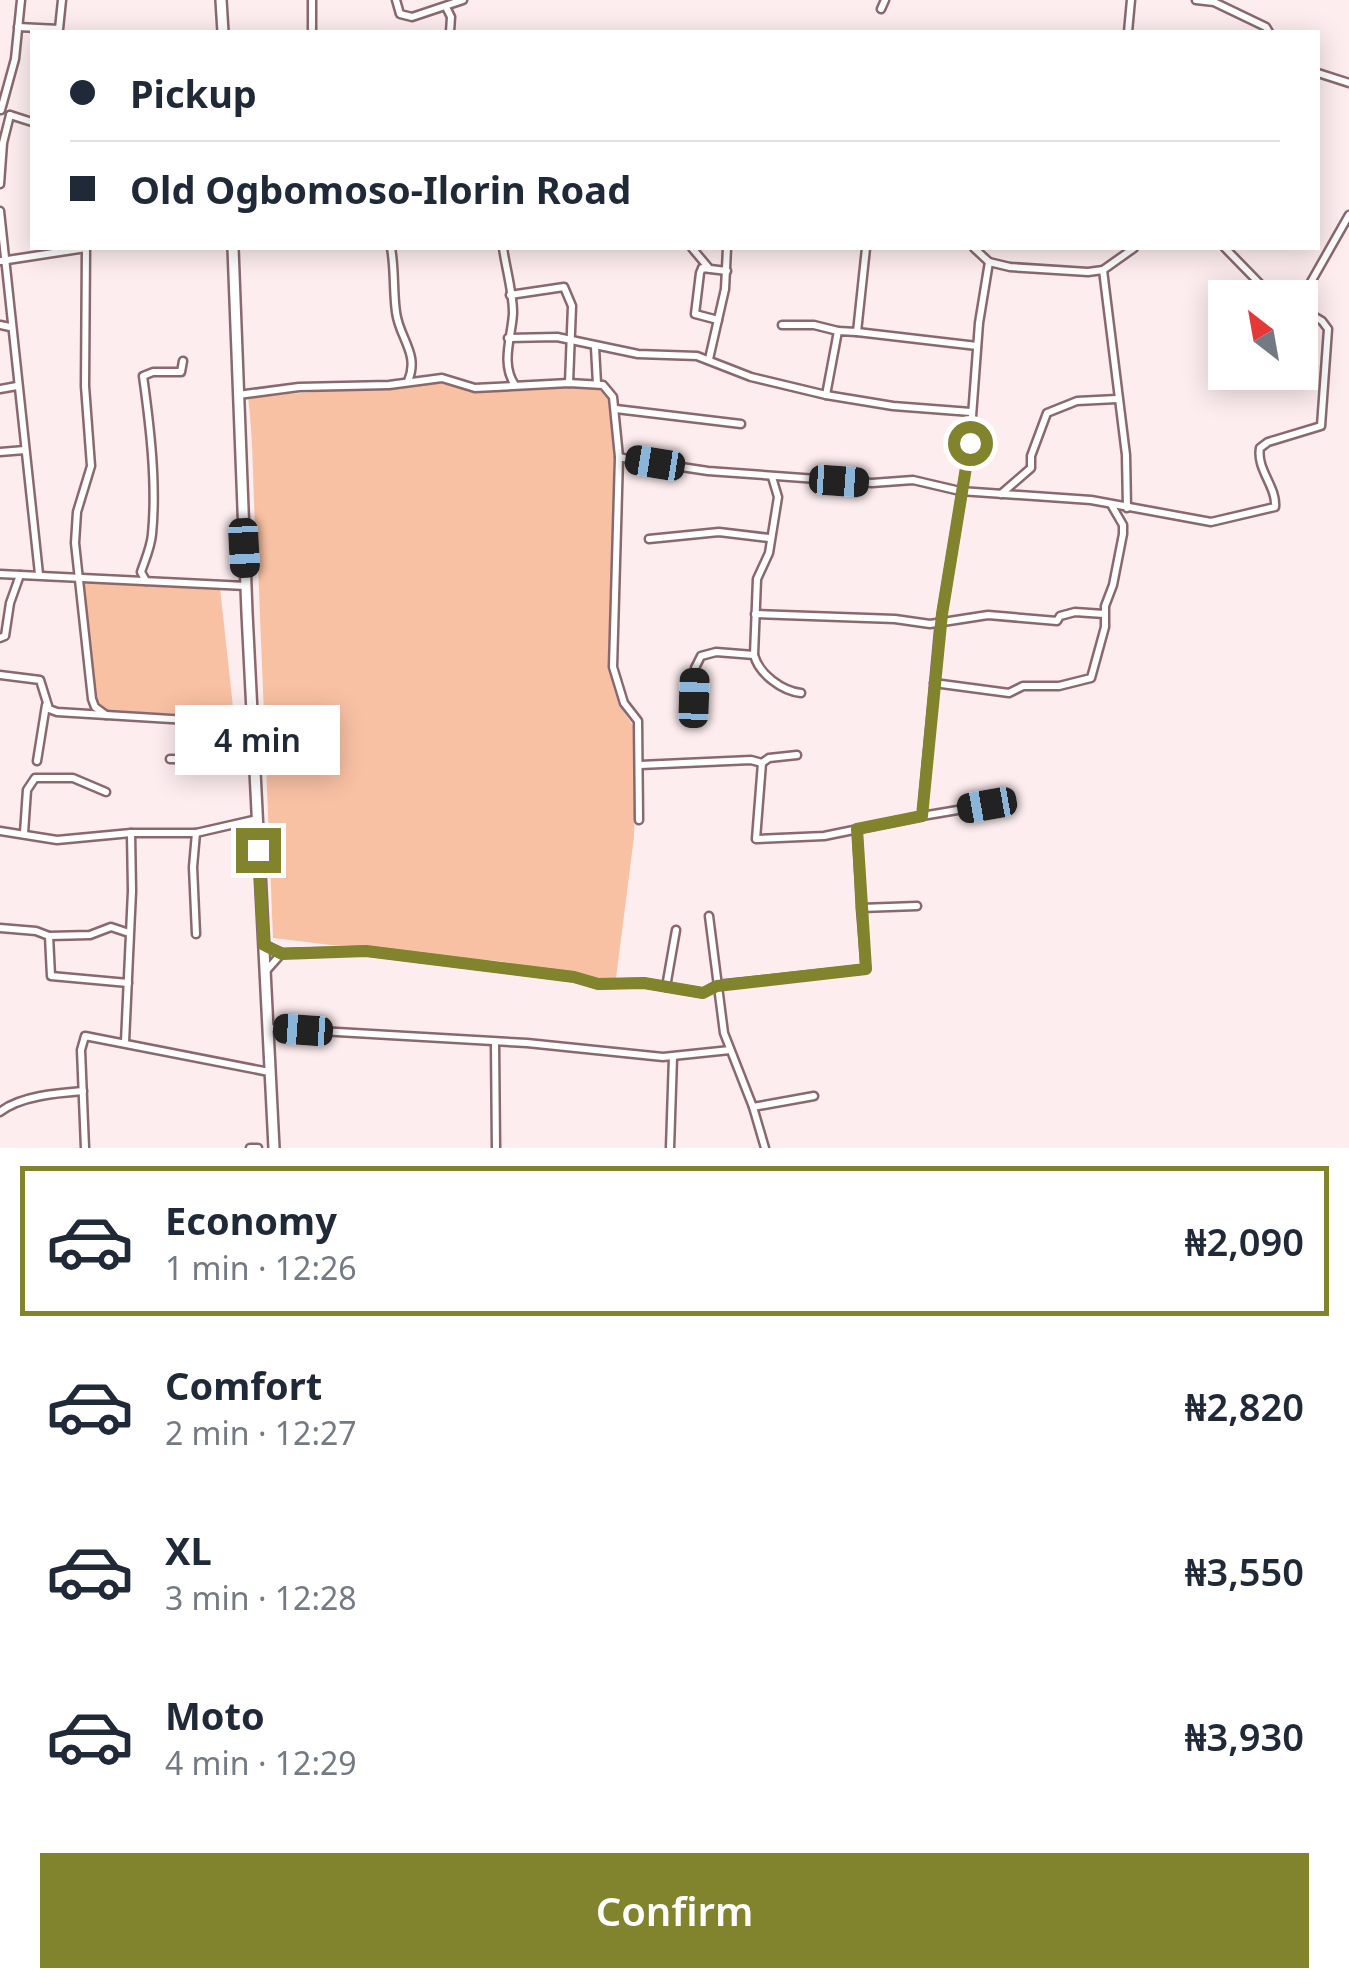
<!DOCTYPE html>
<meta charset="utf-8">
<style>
:root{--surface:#fff;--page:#f2f2f3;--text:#1f2937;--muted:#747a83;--line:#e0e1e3;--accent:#81832d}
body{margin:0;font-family:"Noto Sans",sans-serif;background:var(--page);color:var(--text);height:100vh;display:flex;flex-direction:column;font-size:38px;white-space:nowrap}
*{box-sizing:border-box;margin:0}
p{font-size:32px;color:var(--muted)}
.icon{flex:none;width:55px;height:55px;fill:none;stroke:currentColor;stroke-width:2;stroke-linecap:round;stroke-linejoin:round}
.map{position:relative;height:1148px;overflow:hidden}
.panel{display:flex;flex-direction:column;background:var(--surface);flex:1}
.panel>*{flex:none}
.top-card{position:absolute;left:30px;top:30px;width:1290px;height:220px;border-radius:0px;box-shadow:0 5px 25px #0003;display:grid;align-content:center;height:220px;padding:0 40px;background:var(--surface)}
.needle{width:65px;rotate:329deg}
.buttons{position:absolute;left:1208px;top:280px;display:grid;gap:20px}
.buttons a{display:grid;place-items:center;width:110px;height:110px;border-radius:0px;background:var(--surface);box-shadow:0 5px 25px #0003;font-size:50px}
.end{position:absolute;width:45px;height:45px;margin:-22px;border:12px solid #81832d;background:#fff;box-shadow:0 0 0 5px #fff}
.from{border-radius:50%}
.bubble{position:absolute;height:70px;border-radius:0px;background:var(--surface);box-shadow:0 5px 25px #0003;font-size:32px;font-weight:600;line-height:70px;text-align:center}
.car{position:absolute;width:30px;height:60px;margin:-30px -15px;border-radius:12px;box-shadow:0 0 8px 2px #0007;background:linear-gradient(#222 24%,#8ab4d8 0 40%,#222 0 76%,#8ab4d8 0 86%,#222 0)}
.top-card b{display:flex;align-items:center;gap:35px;height:95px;font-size:38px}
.top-card b+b{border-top:2px solid var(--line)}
.top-card i{width:25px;height:25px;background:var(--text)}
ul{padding:18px 0 0;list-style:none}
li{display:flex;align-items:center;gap:30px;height:150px;margin:0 20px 15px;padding:0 20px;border:5px solid transparent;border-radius:0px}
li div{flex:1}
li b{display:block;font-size:38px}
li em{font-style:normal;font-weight:600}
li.selected{border-color:var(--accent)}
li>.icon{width:90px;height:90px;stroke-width:1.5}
.action{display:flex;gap:20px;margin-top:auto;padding:20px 40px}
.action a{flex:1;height:115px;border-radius:0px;background:var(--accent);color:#fff;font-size:40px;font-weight:600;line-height:115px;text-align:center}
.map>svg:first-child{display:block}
.green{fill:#f8c1a4}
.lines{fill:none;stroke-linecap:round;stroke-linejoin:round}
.minor-casing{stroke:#89696e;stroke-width:11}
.highway-casing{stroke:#89696e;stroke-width:14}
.minor{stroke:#fff;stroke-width:6}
.highway{stroke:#fff;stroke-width:9}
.route{stroke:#81832d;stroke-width:12}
</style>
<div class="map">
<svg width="1349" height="1148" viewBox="0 0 1349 1148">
<rect width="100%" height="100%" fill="#fdedef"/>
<!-- green -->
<g class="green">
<path d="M438,383l34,7 94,-5 33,3 8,6 6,13 1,147 -6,101 13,53 16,23 -3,106 -18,141 -15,2 -102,-19 -93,-7 -133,-16 -15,-372c-6,-57 -3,-113 -10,-169z"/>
<polygon points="84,580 179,588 220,588 234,716 103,711 97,704 94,693"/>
</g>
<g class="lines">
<!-- minor casing -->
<g class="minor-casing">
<g id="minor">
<polyline points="396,0 400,14 412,17 463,0"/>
<polyline points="1196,0 1214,2 1266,27 1269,32"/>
<polyline points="446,7 451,17 450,32"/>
<polyline points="881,9 885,0"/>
<polyline points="18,27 59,29 62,0"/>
<polyline points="312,32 312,0"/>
<polyline points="1128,32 1131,0"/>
<polyline points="1318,73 1349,83"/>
<polyline points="1,110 15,59 21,0"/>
<polyline points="10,115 32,122"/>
<polyline points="0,184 3,143 10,115"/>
<polyline points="0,211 39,574"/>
<polyline points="86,248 85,386 91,466 77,512 75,543 92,699 95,707 106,715"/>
<path d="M391,248c4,21 2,43 5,64 3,26 24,42 12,69"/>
<path d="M503,248c3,21 10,44 10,65 -1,24 -13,50 2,72"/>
<polyline points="692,248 708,267"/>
<polyline points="974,248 989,262 1010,267 1088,272 1103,270 1134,248"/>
<polyline points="1225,248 1265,289 1281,298"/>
<polyline points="1,261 86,248"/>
<polyline points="1103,270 1126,455 1127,508"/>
<polyline points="510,295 564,287 572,306 569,383"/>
<polyline points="1300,308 1307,289 1349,215"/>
<polyline points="718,320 695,314 700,273 702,268 727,271"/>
<polyline points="0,325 10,327"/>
<polyline points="782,325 814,325 838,331"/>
<polyline points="857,332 977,346"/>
<polyline points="508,338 557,337 638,354 697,356 751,377 826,395 893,406 971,412"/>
<polyline points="595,347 597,384"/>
<polyline points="709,359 725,289 727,248"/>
<polyline points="0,389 17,386"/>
<path d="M238,395l61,-8 90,-2 53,-7 33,10 94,-5 34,2 10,12 6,60 9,2 80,12 164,12 41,-3 47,11 131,9 120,22 64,-15c2,-20 -19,-38 -15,-59l8,-6 53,-16 7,-97 -6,-8 -22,-13"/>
<polyline points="826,395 838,331 857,332 866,248"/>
<polyline points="616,409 741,424"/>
<polyline points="0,452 25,450"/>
<polyline points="619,457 613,667 624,703 638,721 639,820"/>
<path d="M772,477l6,20 -9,56 -12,26 -3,76c5,19 28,36 47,38"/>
<polyline points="1001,494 1031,468 1031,456 1047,413 1077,401 1117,399"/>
<polyline points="649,539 719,532 769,538"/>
<polyline points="0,574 246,586"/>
<path d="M146,581l-5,-9c4,-12 10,-25 11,-38 5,-50 -2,-108 -9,-158l10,-4h28l2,-11"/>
<polyline points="755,614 895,619 930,624 988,615 1057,621 1060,616 1075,612 1104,614"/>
<polyline points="0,638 5,636 10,603 20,575"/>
<polyline points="0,675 40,680 49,709 57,712 253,724"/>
<polyline points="934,683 1009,693 1023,686 1059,686 1091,678 1105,627 1105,606 1113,585 1123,534 1123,525 1112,506"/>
<polyline points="694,697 695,668 701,656 716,652 754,655"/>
<polyline points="797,755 769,758 762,763 756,839 824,836 922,816 939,632 970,443 979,323 989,262"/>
<polyline points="170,759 254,761"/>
<polyline points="37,761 46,705"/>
<polyline points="640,765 751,760 762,763"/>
<polyline points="922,816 987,805"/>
<polyline points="857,829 861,907"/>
<polyline points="0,831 57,840 131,833 196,833 257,819"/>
<polyline points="24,833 27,790 35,778 73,778 106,792"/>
<polyline points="196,833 193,867 196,934"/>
<polyline points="709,916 724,1033 753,1107 765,1148"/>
<polyline points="0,928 36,931 49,936 51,976 128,983"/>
<polyline points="49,936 90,935 111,927 129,933"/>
<polyline points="265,945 282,953 366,951 574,977 598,984 644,983 703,993 717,985 866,969 861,908 917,906"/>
<polyline points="266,971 282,953"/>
<polyline points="666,987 676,930"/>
<polyline points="268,1028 527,1043 663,1057 730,1050"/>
<polyline points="125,1042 132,891 131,833"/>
<polyline points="495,1042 496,1148"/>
<polyline points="753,1107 814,1096"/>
<path d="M0,1112c20,-16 57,-19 83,-21"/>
<polyline points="85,1148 81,1050 85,1036 269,1072"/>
<polyline points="250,1148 258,1148"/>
<polyline points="670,1148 673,1057"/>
</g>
</g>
<!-- highway casing -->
<g class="highway-casing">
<g id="highway">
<polyline points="221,0 223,32"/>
<polyline points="233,248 247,613 274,1148"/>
</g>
</g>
<!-- minor -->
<use href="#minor" class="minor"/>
<!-- highway -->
<use href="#highway" class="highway"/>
</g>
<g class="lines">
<!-- route -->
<polyline class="route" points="258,850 264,945 282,954 366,951 574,977 598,984 644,983 703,993 717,986 866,969 857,829 922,816 942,614 970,443"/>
</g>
</svg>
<div class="buttons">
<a><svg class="needle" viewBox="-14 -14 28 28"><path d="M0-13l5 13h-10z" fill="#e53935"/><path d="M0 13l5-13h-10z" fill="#747a83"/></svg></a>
</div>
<i class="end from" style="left:970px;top:443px"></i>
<i class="end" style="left:258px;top:850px"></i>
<div class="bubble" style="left:175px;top:705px;width:165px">4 min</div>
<i class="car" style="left:655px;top:463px;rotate:279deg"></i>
<i class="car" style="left:839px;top:481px;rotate:94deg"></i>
<i class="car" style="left:244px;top:548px;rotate:177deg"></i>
<i class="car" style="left:694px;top:698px;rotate:2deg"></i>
<i class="car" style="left:987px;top:805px;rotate:260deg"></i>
<i class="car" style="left:303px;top:1030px;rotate:274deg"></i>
<div class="top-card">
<b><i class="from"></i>Pickup</b>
<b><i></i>Old Ogbomoso-Ilorin Road</b>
</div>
</div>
<section class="panel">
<ul>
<li class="selected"><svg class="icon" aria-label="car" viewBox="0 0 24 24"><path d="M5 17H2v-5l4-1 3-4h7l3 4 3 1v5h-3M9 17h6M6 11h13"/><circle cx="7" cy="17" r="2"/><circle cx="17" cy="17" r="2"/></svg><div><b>Economy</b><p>1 min · 12:26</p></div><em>₦2,090</em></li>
<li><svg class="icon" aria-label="car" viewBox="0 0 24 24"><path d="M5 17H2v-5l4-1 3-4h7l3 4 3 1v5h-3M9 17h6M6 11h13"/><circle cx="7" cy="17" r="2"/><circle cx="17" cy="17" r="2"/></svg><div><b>Comfort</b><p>2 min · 12:27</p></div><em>₦2,820</em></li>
<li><svg class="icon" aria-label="car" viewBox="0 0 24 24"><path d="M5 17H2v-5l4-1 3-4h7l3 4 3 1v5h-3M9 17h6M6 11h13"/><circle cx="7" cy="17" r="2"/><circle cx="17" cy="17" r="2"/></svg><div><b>XL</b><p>3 min · 12:28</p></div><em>₦3,550</em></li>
<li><svg class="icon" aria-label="car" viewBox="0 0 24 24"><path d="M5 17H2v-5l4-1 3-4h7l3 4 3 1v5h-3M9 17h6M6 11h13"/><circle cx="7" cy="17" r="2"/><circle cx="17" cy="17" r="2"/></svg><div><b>Moto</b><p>4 min · 12:29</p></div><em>₦3,930</em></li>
</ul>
<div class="action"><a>Confirm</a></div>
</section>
